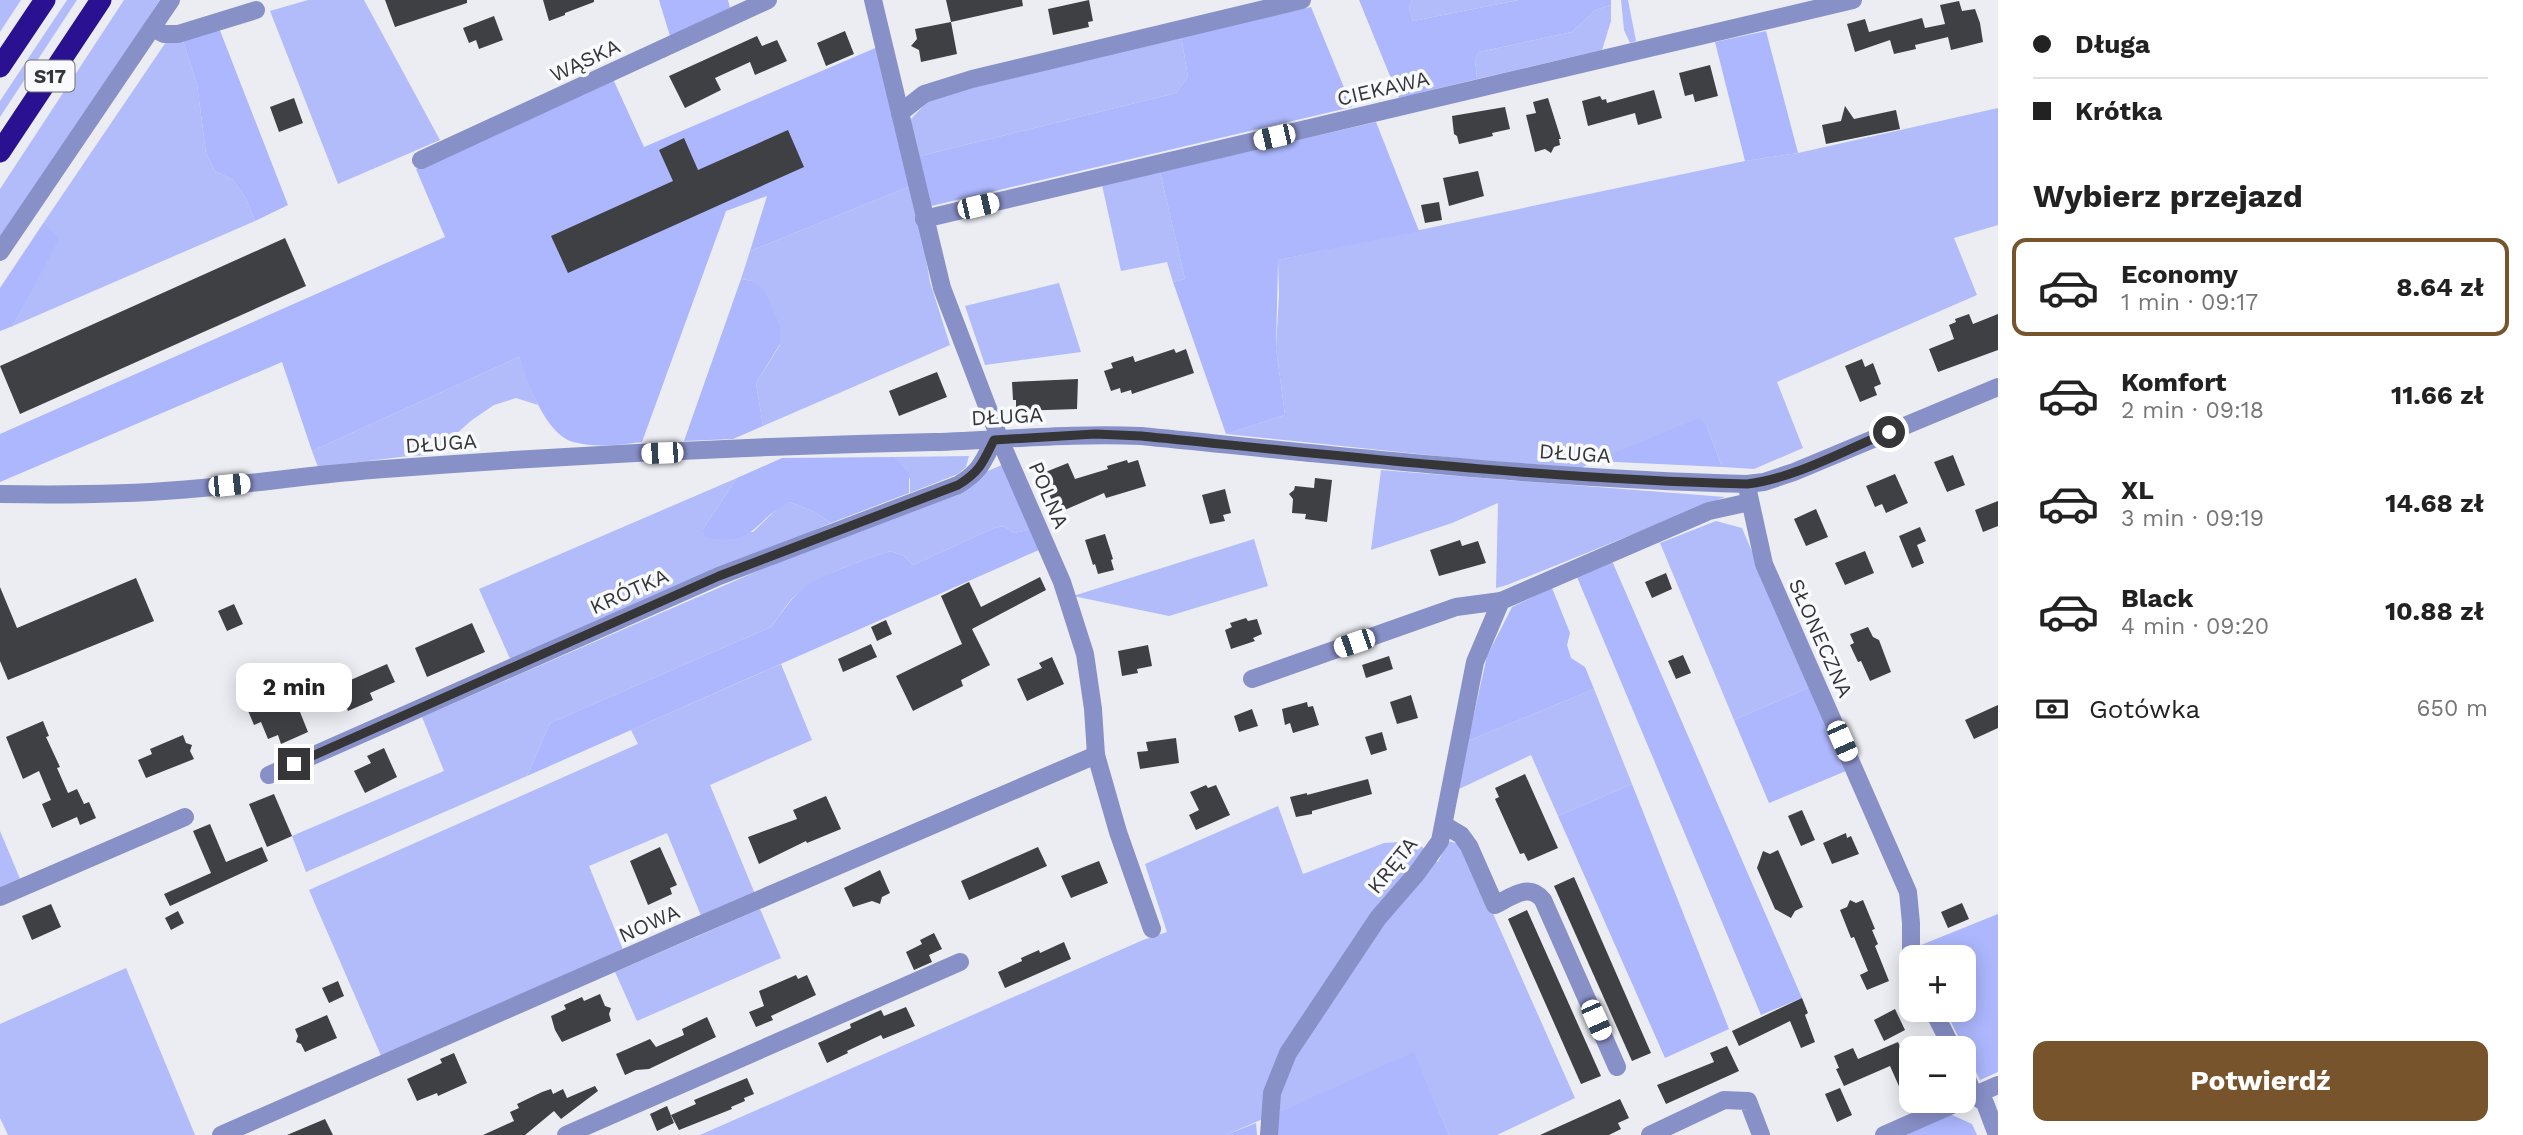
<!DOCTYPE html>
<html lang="pl">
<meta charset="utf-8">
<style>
:root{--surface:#fff;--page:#f6f6f6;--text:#222;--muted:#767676;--line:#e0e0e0;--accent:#78542d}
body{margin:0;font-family:"Work Sans",sans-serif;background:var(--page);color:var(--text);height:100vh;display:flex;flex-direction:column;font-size:26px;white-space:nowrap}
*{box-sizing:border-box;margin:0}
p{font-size:23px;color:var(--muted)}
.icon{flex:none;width:38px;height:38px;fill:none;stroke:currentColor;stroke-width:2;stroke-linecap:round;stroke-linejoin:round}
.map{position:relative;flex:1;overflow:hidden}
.sheet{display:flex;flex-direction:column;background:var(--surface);width:525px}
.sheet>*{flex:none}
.top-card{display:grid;align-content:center;height:154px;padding:0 35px;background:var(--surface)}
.controls{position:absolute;left:1899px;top:945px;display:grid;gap:14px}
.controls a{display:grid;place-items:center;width:77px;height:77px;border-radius:14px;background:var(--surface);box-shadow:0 4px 18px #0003;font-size:35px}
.end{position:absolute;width:32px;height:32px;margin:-16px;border:9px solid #363638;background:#fff;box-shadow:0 0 0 4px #fff}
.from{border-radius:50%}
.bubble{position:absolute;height:49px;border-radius:14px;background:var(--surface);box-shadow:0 4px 18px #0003;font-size:23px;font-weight:700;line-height:49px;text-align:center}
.car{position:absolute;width:21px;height:42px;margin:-21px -10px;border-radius:9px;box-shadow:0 0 5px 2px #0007;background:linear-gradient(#fff 24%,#345 0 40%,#fff 0 76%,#345 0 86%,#fff 0)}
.top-card b{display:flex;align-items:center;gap:24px;height:66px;font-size:26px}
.top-card b+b{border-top:2px solid var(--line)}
.top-card i{width:18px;height:18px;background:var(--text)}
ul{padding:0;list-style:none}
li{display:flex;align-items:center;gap:21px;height:98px;margin:0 14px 10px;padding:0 21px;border:4px solid transparent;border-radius:14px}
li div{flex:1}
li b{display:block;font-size:26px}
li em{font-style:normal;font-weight:700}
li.on{border-color:var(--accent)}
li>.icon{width:63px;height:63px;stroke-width:1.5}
h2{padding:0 35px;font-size:32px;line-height:84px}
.pay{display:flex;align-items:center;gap:18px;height:77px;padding:0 35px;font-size:26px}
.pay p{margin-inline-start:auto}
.primary-button{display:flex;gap:14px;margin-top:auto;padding:14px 35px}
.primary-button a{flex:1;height:80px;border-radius:14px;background:var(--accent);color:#fff;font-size:28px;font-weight:700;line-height:80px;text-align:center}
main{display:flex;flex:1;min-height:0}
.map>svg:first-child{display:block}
.green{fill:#b2bcfa}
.forest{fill:#acb7fd}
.building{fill:#3f4044}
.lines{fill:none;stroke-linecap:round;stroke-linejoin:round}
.minor{stroke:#8890c8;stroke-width:18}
.highway{stroke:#291191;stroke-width:21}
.route{stroke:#363638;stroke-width:9}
.labels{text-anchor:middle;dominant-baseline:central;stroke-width:7;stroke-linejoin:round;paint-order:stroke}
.shield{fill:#f9fafe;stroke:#707173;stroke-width:2}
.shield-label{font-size:19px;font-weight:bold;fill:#363638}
.street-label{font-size:21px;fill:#363638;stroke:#f9fafe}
</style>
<main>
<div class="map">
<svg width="1998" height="1135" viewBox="0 0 1998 1135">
<rect width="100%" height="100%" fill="#ecedf2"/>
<!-- green -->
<g class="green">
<polygon points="0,0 21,0 0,32"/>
<polygon points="67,0 77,0 0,117 0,101"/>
<polygon points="124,0 160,0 0,241 0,189"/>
<polygon points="308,0 364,0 440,140 338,184 270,11"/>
<polygon points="1412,0 1519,0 1413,21 1409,8"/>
<polygon points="1621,0 1628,0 1636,41 1630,43 1624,30"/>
<polygon points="1611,5 1611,21 1602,50 1477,79 1475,59 1479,52 1572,32 1595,10"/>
<polygon points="1181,36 1188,77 1176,93 916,157 909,121 927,102 943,95"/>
<polygon points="182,38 197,84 206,153 215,171 233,180 246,198 255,221 13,326 58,239 44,222 166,42"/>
<polygon points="1998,108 1998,225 1954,238 1977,295 1777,382 1803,448 1754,469 1722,467 1707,427 1595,461 1581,468 1466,459 1226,434 1285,415 1276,348 1279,294 1278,260 1745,161 1798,153"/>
<polygon points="1160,172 1185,279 1173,282 1167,262 1121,271 1102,185"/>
<polygon points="913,185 930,282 950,345 763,426 756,383 780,345 752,281 741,279 750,251"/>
<polygon points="1059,283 1081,352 985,365 965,306"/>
<polygon points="519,357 538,405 516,398 494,405 472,420 432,455 409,456 318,467 312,451"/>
<polygon points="969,456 966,467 958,474 910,493 910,479 895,457"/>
<path d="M1004,464l29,65 -19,4 -10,-7 -10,2 -81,37 -9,-9 -13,-5c-30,9 -79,26 -100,49 -7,8 -13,18 -20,27l-221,96 -23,53 -221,96 -14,-36 152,-65 -22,-54z"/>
<polygon points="1381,470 1725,497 1507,585 1496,588 1498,503 1452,523 1371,550"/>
<polygon points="737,478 703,529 753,532 780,506 790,502 815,512 831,523 511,661 479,589"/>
<polygon points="1716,521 1742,528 1810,687 1734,720 1660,543"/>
<polygon points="1254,539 1268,586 1169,616 1073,596"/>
<polygon points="781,664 812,740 710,785 755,894 702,918 667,833 589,866 624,952 382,1058 309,890 638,744 631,730"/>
<polygon points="1594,689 1632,784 1558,816 1531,755 1457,790 1468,741"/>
<polygon points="1278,806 1303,874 1384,843 1416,841 1438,862 1448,841 1456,843 1469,853 1487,900 1575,1098 1497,1135 1449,1135 1414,1053 1226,1135 700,1135 1143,940 1167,932 1145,864"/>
<polygon points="0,831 21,881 0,889"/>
<polygon points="760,909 781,958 637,1021 615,972"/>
<polygon points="126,968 195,1135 8,1135 0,1118 0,1024"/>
</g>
<!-- forest -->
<g class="forest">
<polygon points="659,0 728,0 730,8 670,36"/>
<polygon points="1359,0 1412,0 1409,8 1413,21 1519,0 1611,0 1611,5 1595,10 1572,32 1479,52 1475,59 1477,79 1399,98"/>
<polygon points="1311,7 1352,107 927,207 916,157 1176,93 1188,77 1181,36"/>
<polygon points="219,28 288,205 255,221 246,198 233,180 215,171 206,153 197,84 182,38"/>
<polygon points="1766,31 1798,153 1745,161 1715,42"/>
<path d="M880,46l33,139 -163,66 17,-55 -41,15 -84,231c-23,3 -47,6 -69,0 -28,-8 -45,-60 -54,-85l-207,94 -30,-89 -282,120v-48l445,-197 -29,-68 197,-90 31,68z"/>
<polygon points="1376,122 1419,231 1278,260 1276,348 1285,415 1226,434 1173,282 1185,279 1160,172"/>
<polygon points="44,222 59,239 13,326 0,331 0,288"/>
<polygon points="741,279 752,281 764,290 780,326 780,344 756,383 763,426 733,439 684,441"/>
<polygon points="1699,418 1707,427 1722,467 1595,461"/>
<path d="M895,457l14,17v19l-78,30 -16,-11 -25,-10c-37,17 -33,46 -85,35l-2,-8 34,-51 45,-20z"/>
<path d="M1004,526l10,7 19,-4 8,20 -514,227 23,-53 221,-96c11,-14 19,-28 33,-39 16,-13 66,-31 87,-37l13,5 9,9 81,-37z"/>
<polygon points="1612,561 1802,998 1761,1015 1577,577"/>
<polygon points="1552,588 1570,633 1567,645 1571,658 1585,667 1594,689 1468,741 1487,656 1512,607"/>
<polygon points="1810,687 1846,771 1769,803 1734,720"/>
<polygon points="1632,784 1729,1029 1665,1058 1558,816"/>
<polygon points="1998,914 1998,1072 1980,1080 1945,1010 1964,1010 1964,957 1923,957 1921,945"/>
<polygon points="1414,1052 1449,1135 1276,1135 1276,1113"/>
<polygon points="1950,1114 1972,1124 1977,1135 1906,1135"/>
<polygon points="1256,1123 1257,1135 1226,1135"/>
</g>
<!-- building -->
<g class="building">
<polygon points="385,0 467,0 467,3 395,27"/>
<polygon points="543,0 594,0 594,2 565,13 565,15 549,21"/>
<polygon points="946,0 1022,0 1023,6 951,22"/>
<polygon points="1089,0 1093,21 1088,22 1089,27 1053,35 1048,9"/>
<polygon points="1959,1 1962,11 1975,9 1980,23 1983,42 1951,50 1948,37 1915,45 1916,49 1894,54 1890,40 1855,52 1847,24 1865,19 1869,32 1922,18 1925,28 1920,29 1945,24 1940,5"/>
<polygon points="494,16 503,40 479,49 476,40 469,43 463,28"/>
<polygon points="951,22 957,54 921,62 919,50 911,46 917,39 915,29"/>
<polygon points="845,31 854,54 826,66 817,43"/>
<polygon points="757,36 762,46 777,40 787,61 755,75 750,62 715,78 721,90 685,108 669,76"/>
<polygon points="1710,65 1718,96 1695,102 1693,94 1685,96 1679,73"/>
<polygon points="1654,90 1662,118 1638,125 1635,113 1588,126 1582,101 1600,96 1602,100 1606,99 1607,103"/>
<polygon points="294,98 303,123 279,132 270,107"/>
<polygon points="1548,98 1561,139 1559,139 1560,145 1554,147 1551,153 1545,149 1535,152 1526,115 1536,113 1533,102"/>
<polygon points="1845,106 1854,119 1896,110 1900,129 1826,144 1822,125 1841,121"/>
<polygon points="1505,107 1510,129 1492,133 1493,136 1459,144 1457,136 1454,134 1452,116"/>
<polygon points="788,130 804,167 568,273 551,236 673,181 659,150 684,138 698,170"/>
<polygon points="1478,171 1484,196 1449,206 1443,178"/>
<polygon points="1439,202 1442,220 1425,223 1421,205"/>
<polygon points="285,238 306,286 20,414 0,366"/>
<polygon points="1969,314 1973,324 1998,314 1998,350 1938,372 1929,349 1954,339 1949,325 1956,322 1955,319"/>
<polygon points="1174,349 1176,353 1186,349 1194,373 1132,394 1131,390 1121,393 1120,388 1111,391 1104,371 1113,368 1111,363 1133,356 1135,362"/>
<polygon points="1862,359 1865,367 1873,363 1881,384 1874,387 1877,395 1860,402 1845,366"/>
<polygon points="937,372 947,397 899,416 889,391"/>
<polygon points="1078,379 1077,409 1016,411 1016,400 1013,400 1012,382"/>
<polygon points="1953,455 1965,485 1947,492 1934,462"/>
<polygon points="1127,460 1128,463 1138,460 1146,486 1106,498 1104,493 1060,512 1056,502 1053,503 1045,485 1048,483 1043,473 1068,463 1075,479 1108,469 1107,466"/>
<polygon points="1895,474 1908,503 1886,513 1882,504 1875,507 1866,486"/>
<polygon points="1315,478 1332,480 1327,522 1305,519 1306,514 1292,513 1293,499 1289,494 1294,490 1295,486 1314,488"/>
<polygon points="1225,489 1231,513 1223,515 1225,521 1210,524 1202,495"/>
<polygon points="1998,501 1998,526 1983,532 1975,510"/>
<polygon points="1816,509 1828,537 1806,546 1794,519"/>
<polygon points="1920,527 1926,541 1917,545 1924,563 1912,568 1899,536"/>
<polygon points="1105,534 1113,559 1111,560 1114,570 1098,574 1095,564 1093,565 1085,540"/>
<polygon points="1460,540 1462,546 1478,541 1486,563 1439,576 1430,550"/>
<polygon points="1865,551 1874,573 1845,585 1835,563"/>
<polygon points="1666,573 1672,589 1652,598 1645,582"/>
<polygon points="1040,577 1046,590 972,629 990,665 961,680 963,686 913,711 896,676 962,644 941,596 969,582 981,607"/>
<polygon points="136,578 154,621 8,680 0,661 0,587 17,628"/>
<polygon points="234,604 243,624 227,631 218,611"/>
<polygon points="1246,618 1248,621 1257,619 1262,634 1253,638 1255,641 1231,649 1225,630 1232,627 1230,623"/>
<polygon points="886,620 892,634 877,641 871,627"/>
<polygon points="472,623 485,652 427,677 415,648"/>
<polygon points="1868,627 1873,637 1879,640 1891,672 1870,681 1861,661 1858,662 1850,645 1854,643 1850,634"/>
<polygon points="871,644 877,657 843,672 838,659"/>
<polygon points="1148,645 1152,666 1137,669 1138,673 1122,676 1118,651"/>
<polygon points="1683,655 1691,673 1676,679 1668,661"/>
<polygon points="1389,656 1393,669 1366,678 1362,665"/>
<polygon points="1052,657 1064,684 1027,701 1017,679 1042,668 1039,663"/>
<polygon points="387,664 395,682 370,693 373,700 348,711 337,686"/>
<polygon points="292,692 308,732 281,744 278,735 268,739 261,722 254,725 246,706 265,698 267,702"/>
<polygon points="1411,695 1418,718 1397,724 1390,702"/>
<polygon points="1307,702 1308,707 1313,706 1319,725 1293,733 1290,723 1285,725 1282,709"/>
<polygon points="1998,705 1998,728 1974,739 1965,720"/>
<polygon points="1252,709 1258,726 1239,732 1234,716"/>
<polygon points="43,721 49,736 46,737 60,767 57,768 68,793 77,789 84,804 89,802 96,818 80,825 77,817 52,828 42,804 51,800 39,771 23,779 6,737"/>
<polygon points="1382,732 1387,750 1371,755 1365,737"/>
<polygon points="183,735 186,743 192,745 190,751 194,759 146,778 138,760 152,754 150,749"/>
<polygon points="1176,738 1179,763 1140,769 1137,752 1148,751 1146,742"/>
<polygon points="384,748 397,777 365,793 354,771 371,763 367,756"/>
<polygon points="1525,774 1558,848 1528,861 1524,853 1520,854 1495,799 1499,797 1495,788"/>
<polygon points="1368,779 1372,794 1312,811 1312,814 1296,817 1290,797 1307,793 1307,795"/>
<polygon points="1206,785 1208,788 1216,785 1230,815 1196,830 1189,815 1199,810 1190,792"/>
<polygon points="274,794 292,836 267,847 249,804"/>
<polygon points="826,796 841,829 807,843 806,841 759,864 748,837 797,819 793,810"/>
<polygon points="1802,810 1815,840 1801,846 1788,816"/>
<polygon points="210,824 226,862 262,847 268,861 170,906 164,894 211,873 193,831"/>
<polygon points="1846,833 1847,838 1851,836 1859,854 1832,864 1823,843"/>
<polygon points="660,847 677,885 670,888 672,894 648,905 630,861"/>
<polygon points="1038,847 1047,866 969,900 961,881"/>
<polygon points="1778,850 1803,907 1795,911 1791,918 1775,909 1757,868 1763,851 1770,854"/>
<polygon points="1099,861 1108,883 1071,898 1061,876"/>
<polygon points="880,870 890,893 882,897 880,904 872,901 853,907 844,888"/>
<polygon points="1574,877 1651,1053 1632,1061 1554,886"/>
<polygon points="1850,900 1856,903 1863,900 1875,929 1872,930 1878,944 1875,946 1889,981 1867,990 1860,975 1868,971 1854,937 1851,938 1840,910 1847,907"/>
<polygon points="1962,903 1969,919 1948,928 1941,912"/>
<polygon points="51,904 61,927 32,940 22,916"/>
<polygon points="1527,910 1601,1076 1581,1084 1508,919"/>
<polygon points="178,911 184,923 171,930 165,918"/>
<polygon points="934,933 942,949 929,955 932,962 914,970 906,952 922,944 920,940"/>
<polygon points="1064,942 1071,959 1005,988 998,972 1022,961 1021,958 1039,950 1040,953"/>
<polygon points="796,975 798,979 807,975 816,995 771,1016 773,1020 756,1027 749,1012 764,1006 759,991"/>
<polygon points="338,981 344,996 329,1003 322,988"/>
<polygon points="600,994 605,1006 611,1008 609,1014 611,1021 562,1042 555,1030 551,1016 566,1009 564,1005 582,997 584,1001"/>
<polygon points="1802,998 1808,1013 1805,1015 1815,1042 1801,1048 1790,1021 1739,1046 1732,1031"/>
<polygon points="906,1007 915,1026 883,1039 881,1035 847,1051 848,1053 827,1063 818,1043 851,1028 850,1024 881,1010 884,1016"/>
<polygon points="1895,1009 1905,1030 1884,1041 1874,1020"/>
<polygon points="327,1015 337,1038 305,1052 301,1044 296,1042 298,1036 295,1029"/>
<polygon points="707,1017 716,1037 649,1069 636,1070 625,1075 616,1054 650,1039 656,1047 684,1035 682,1029"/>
<polygon points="1898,1042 1911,1071 1910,1111 1890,1066 1844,1086 1836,1069 1839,1068 1834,1056 1853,1048 1858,1059"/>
<polygon points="1727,1046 1739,1071 1666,1104 1657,1085 1714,1062 1710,1053"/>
<polygon points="454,1053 467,1083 438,1096 437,1093 417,1101 407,1079 442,1063 440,1059"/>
<polygon points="747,1078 754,1094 744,1098 745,1101 731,1107 732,1109 679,1130 671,1115 696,1104 694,1100"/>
<polygon points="595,1086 598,1091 561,1119 554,1111 525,1135 483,1135 514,1121 510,1112 519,1108 517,1104 542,1092 551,1089 553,1094 563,1089 567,1098"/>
<polygon points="1840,1088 1852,1115 1837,1122 1825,1094"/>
<polygon points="1620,1099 1629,1118 1618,1123 1621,1129 1609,1135 1540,1135"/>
<polygon points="667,1106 674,1123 657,1131 650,1114"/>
<polygon points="325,1119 333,1135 287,1135"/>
</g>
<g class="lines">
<!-- minor -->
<g class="minor">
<polyline points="873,0 942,288 1000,440 1062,582 1085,654 1093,709 1096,755 1118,832 1152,929"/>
<polyline points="152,28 164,34 178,34 256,10"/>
<polyline points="900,113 924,94 972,79 1302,0"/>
<polyline points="421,160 768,0"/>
<polyline points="924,219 1853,0"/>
<polyline points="0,252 171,0"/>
<polyline points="1748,491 1764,564 1908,892 1911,923 1911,964"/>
<path d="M0,494c60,1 118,1 178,-4 69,-5 137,-16 206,-21 183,-14 367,-23 550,-27 69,-2 138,-9 207,-6 202,20 403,43 606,48l17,-2 30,-10 204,-85"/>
<polyline points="1252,679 1456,607 1501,601"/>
<path d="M269,775l450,-199 239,-91c22,-13 25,-23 36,-45"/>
<path d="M1444,825l17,10 8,11 26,59c16,-8 34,-23 48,-5l74,167"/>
<polyline points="0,897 185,817"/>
<polyline points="1933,1010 1952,1048"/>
<polyline points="1964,1072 1974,1095 1985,1103 1997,1135"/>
<polyline points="1966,1099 1998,1085"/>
<polyline points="221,1135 686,931 1096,755"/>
<polyline points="566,1135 960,962"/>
<polyline points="1269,1135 1272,1093 1288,1053 1378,918 1417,873 1440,841 1475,662 1501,601 1709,511 1750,502"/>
<polyline points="1650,1135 1724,1100 1748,1101 1761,1135"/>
<polyline points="1884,1135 1961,1101"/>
</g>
<!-- highway -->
<g class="highway">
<polyline points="0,67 45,0"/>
<polyline points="0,152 101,0"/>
</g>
</g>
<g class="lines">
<!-- route -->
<path class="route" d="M294,764l425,-188 239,-91c22,-13 25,-23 36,-45l101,-6 46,2c202,20 403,43 606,48 49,-6 96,-33 142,-52"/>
</g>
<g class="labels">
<!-- shield labels -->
<rect class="shield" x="25.5" y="60.5" width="49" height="31" rx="5"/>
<g class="shield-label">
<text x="50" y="76">S17</text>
</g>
<!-- street labels -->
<g class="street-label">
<text transform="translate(585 60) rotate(-25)">WĄSKA</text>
<text transform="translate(1383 88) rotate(-13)">CIEKAWA</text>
<text transform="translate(1007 416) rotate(-3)">DŁUGA</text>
<text transform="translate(441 443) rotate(-4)">DŁUGA</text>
<text transform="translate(1575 453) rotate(4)">DŁUGA</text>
<text transform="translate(1049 495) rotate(67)">POLNA</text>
<text transform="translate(629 591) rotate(-24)">KRÓTKA</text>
<text transform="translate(1821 638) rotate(66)">SŁONECZNA</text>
<text transform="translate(1392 865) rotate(-51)">KRĘTA</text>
<text transform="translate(649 923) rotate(-24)">NOWA</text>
</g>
</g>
</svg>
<div class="controls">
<a>+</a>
<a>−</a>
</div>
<i class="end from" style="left:1889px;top:432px"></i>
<i class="end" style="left:294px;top:764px"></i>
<div class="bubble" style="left:236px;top:663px;width:116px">2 min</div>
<i class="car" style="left:1274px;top:137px;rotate:257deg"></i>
<i class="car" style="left:978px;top:206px;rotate:77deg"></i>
<i class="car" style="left:662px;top:453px;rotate:268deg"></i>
<i class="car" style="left:229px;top:485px;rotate:84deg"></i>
<i class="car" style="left:1354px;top:643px;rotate:251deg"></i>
<i class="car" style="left:1842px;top:741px;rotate:156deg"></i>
<i class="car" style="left:1596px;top:1020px;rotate:156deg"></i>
</div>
<section class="sheet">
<div class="top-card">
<b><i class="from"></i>Długa</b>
<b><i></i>Krótka</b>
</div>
<h2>Wybierz przejazd</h2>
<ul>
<li class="on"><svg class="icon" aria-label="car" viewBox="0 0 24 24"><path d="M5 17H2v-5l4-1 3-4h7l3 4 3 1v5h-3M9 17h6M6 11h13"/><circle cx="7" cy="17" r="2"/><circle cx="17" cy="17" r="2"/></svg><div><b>Economy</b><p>1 min · 09:17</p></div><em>8.64 zł</em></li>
<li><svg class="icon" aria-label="car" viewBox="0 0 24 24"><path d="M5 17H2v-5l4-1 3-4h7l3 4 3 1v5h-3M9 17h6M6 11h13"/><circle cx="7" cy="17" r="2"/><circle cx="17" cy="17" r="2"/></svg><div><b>Komfort</b><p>2 min · 09:18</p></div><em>11.66 zł</em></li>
<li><svg class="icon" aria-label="car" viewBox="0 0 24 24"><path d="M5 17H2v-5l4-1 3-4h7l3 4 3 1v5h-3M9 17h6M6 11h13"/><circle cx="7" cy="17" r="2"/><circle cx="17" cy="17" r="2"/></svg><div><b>XL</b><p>3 min · 09:19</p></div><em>14.68 zł</em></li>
<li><svg class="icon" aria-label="car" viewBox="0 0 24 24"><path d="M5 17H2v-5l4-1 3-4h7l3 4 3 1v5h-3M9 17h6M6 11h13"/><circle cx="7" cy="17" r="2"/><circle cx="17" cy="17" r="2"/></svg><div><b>Black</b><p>4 min · 09:20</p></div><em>10.88 zł</em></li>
</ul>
<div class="pay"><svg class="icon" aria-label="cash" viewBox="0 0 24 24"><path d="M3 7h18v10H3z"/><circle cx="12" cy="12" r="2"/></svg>Gotówka<p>650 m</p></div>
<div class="primary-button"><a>Potwierdź</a></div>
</section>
</main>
